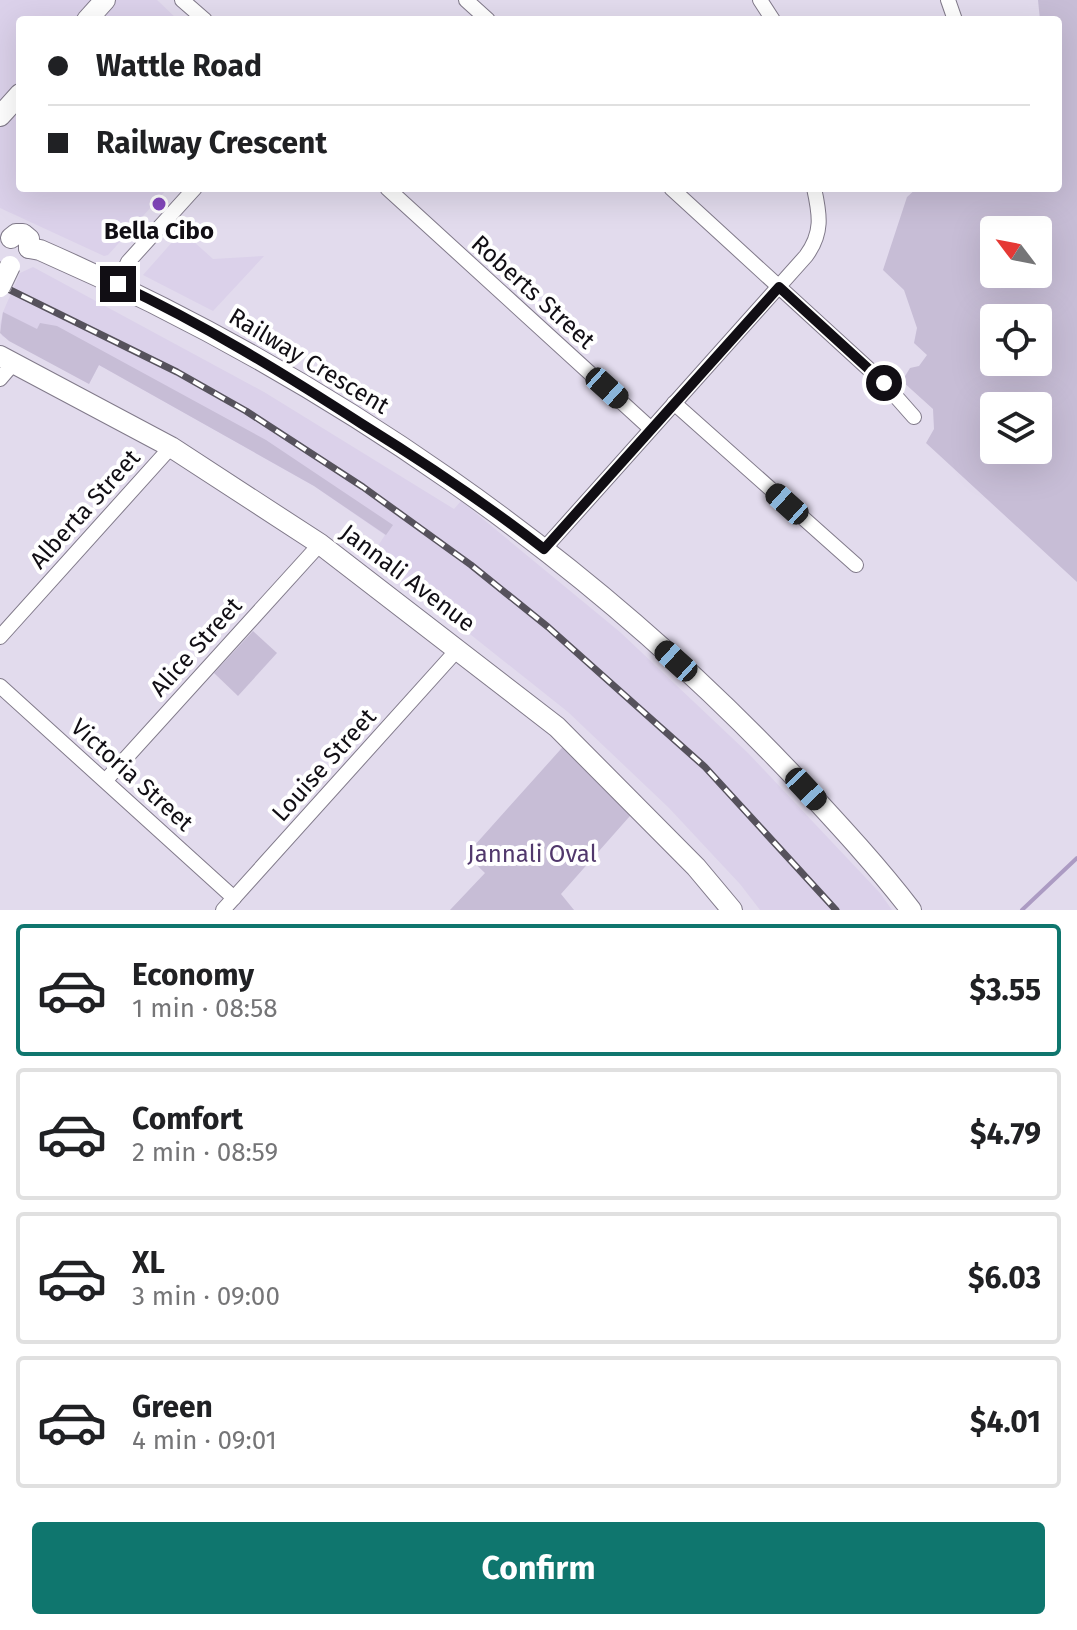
<!DOCTYPE html>
<meta charset="utf-8">
<style>
:root{--surface:#fff;--page:#f2f2f2;--text:#202124;--muted:#757577;--line:#e0e0e0;--accent:#0f766e}
body{margin:0;font-family:"Fira Sans",sans-serif;background:var(--page);color:var(--text);height:100vh;display:flex;flex-direction:column;font-size:30px;white-space:nowrap}
*{box-sizing:border-box;margin:0}
p{font-size:26px;color:var(--muted)}
.icon{flex:none;width:44px;height:44px;fill:none;stroke:currentColor;stroke-width:2;stroke-linecap:round;stroke-linejoin:round}
.map{position:relative;height:910px;overflow:hidden}
.sheet{display:flex;flex-direction:column;background:var(--surface);flex:1}
.sheet>*{flex:none}
.guide{position:absolute;left:16px;top:16px;width:1046px;height:176px;border-radius:8px;box-shadow:0 8px 32px #0002;display:grid;align-content:center;height:176px;padding:0 32px;background:var(--surface)}
.needle{width:52px;rotate:302deg}
.controls{position:absolute;left:980px;top:216px;display:grid;gap:16px}
.controls a{display:grid;place-items:center;width:72px;height:72px;border-radius:8px;background:var(--surface);box-shadow:0 8px 32px #0002;font-size:40px}
.end{position:absolute;width:36px;height:36px;margin:-18px;border:10px solid #110e14;background:#fff;box-shadow:0 0 0 4px #fff}
.from{border-radius:50%}
.car{position:absolute;width:24px;height:48px;margin:-24px -12px;border-radius:10px;box-shadow:0 0 6px 2px #0007;background:linear-gradient(#222 24%,#8ab4d8 0 40%,#222 0 76%,#8ab4d8 0 86%,#222 0)}
.guide b{display:flex;align-items:center;gap:28px;height:76px;font-size:30px}
.guide b+b{border-top:2px solid var(--line)}
.guide i{width:20px;height:20px;background:var(--text)}
ul{padding:14px 0 0;list-style:none}
li{display:flex;align-items:center;gap:24px;height:132px;margin:0 16px 12px;padding:0 16px;border:4px solid var(--line);border-radius:8px}
li div{flex:1}
li b{display:block;font-size:30px}
li em{font-style:normal;font-weight:700}
li.current{border-color:var(--accent)}
li>.icon{width:72px;height:72px;stroke-width:1.5}
.primary-button{display:flex;gap:16px;margin-top:auto;padding:16px 32px}
.primary-button a{flex:1;height:92px;border-radius:8px;background:var(--accent);color:#fff;font-size:32px;font-weight:700;line-height:92px;text-align:center}
.map>svg:first-child{display:block}
.built{fill:#dbd1ea}
.green{fill:#c7bdd6;fill-rule:evenodd}
.lines{fill:none;stroke-linecap:round;stroke-linejoin:round}
.stream{stroke:#ac9bc3;stroke-width:4}
.street-casing{stroke:#817a8a;stroke-width:16}
.secondary-casing{stroke:#817a8a;stroke-width:22}
.street{stroke:#fff;stroke-width:14}
.secondary{stroke:#fff;stroke-width:20}
.rail-casing{stroke:#56525c;stroke-width:7}
.rail{stroke:#fff;stroke-width:4;stroke-dasharray:12;stroke-linecap:butt}
.secondary-bridge-casing{stroke:#817a8a;stroke-width:22;stroke-linecap:butt}
.secondary-bridge{stroke:#fff;stroke-width:20}
.route{stroke:#110e14;stroke-width:10}
.poi-dot{fill:#8347bd;stroke:#fff;stroke-width:3}
.labels{text-anchor:middle;dominant-baseline:central;stroke-width:8;stroke-linejoin:round;paint-order:stroke}
.poi-label{font-size:24px;font-weight:bold;fill:#110e14;stroke:#fff}
.street-label{font-size:24px;fill:#110e14;stroke:#fff}
.park-label{font-size:24px;fill:#51386c;stroke:#fff}
</style>
<div class="map">
<svg width="1077" height="910" viewBox="0 0 1077 910">
<rect width="100%" height="100%" fill="#e2dbed"/>
<!-- built -->
<g class="built">
<polygon points="0,0 157,0 178,20 20,20 20,188 168,188 108,255 104,256 0,208"/>
<polygon points="182,231 213,259 264,256 213,311 143,275"/>
<polygon points="33,267 264,392 454,509 461,501 620,632 748,753 880,893 892,910 760,910 740,884 669,808 568,712 451,619 370,558 385,535 314,486 99,365 89,384 2,336 0,325 3,312 20,273"/>
</g>
<!-- green -->
<g class="green">
<path d="M1038,0h39v582l-151,-139 8,-14 -1,-20 -31,-28 8,-13 9,-2 8,-11 -13,-12 3,-15 -13,-38 -21,-20 24,-73 10,-9h141v-168h-18zM1038,230v44h-44v-44zM994,318h44v44h-44zM994,406h44v44h-44z"/>
<polygon points="3,312 37,329 40,323 57,326 266,440 393,525 386,535 314,486 99,365 89,384 9,341 0,333"/>
<polygon points="253,631 277,653 238,696 214,673"/>
<polygon points="569,740 637,808 561,894 574,910 450,910 485,873 466,855"/>
</g>
<g class="lines">
<!-- stream -->
<polyline class="stream" points="1022,910 1077,858"/>
<!-- street casing -->
<g class="street-casing">
<g id="street">
<polyline points="182,0 205,20"/>
<polyline points="466,0 488,20"/>
<polyline points="760,0 773,20"/>
<polyline points="948,0 955,20"/>
<polyline points="387,188 650,428"/>
<polyline points="671,188 884,383 914,417"/>
<polyline points="118,284 128,262 195,188"/>
<polyline points="0,379 12,365"/>
<polyline points="674,403 856,565"/>
<path d="M544,549l262,-293c17,-23 14,-41 8,-68"/>
<polyline points="0,637 171,447"/>
<polyline points="0,686 234,898"/>
<polyline points="106,780 320,544"/>
<polyline points="223,910 458,649"/>
</g>
</g>
<!-- secondary casing -->
<g class="secondary-casing">
<g id="secondary">
<polyline points="87,20 105,0"/>
<polyline points="0,116 20,94"/>
<polyline points="11,238 16,234 23,234 29,239 29,248"/>
<path d="M29,248l11,2c286,125 551,308 764,537 37,40 74,80 107,123"/>
<polyline points="0,356 171,447 320,544 557,727 696,867 732,910"/>
</g>
</g>
<!-- street -->
<use href="#street" class="street"/>
<!-- secondary -->
<use href="#secondary" class="secondary"/>
<!-- rail casing -->
<g class="rail-casing">
<polyline id="rail" points="0,285 177,372 246,411 363,487 471,565 548,627 705,767 836,910"/>
</g>
<!-- rail -->
<use href="#rail" class="rail"/>
<!-- secondary-bridge casing -->
<g class="secondary-bridge-casing">
<polyline id="secondary-bridge" points="0,287 10,266"/>
</g>
<!-- secondary-bridge -->
<use href="#secondary-bridge" class="secondary-bridge"/>
</g>
<g class="lines">
<!-- route -->
<path class="route" d="M118,284c85,40 165,89 244,140 63,39 123,79 182,125l235,-262 105,96"/>
</g>
<!-- markers -->
<circle class="poi-dot" cx="159" cy="204" r="8"/>
<g class="labels">
<!-- poi labels -->
<g class="poi-label">
<text x="159" y="231">Bella Cibo</text>
</g>
<!-- street labels -->
<g class="street-label">
<text transform="translate(533 292) rotate(42)">Roberts Street</text>
<text transform="translate(309 361) rotate(31)">Railway Crescent</text>
<text transform="translate(85 509) rotate(-48)">Alberta Street</text>
<text transform="translate(408 578) rotate(37)">Jannali Avenue</text>
<text transform="translate(196 647) rotate(-48)">Alice Street</text>
<text transform="translate(324 765) rotate(-48)">Louise Street</text>
<text transform="translate(132 775) rotate(42)">Victoria Street</text>
</g>
<!-- park labels -->
<g class="park-label">
<text x="532" y="854">Jannali Oval</text>
</g>
</g>
</svg>
<div class="controls">
<a><svg class="needle" viewBox="-14 -14 28 28"><path d="M0-13l5 13h-10z" fill="#e53935"/><path d="M0 13l5-13h-10z" fill="#757577"/></svg></a>
<a><svg class="icon" aria-label="locate" viewBox="0 0 24 24"><circle cx="12" cy="12" r="6"/><path d="M12 2v4M12 18v4M2 12h4M18 12h4"/></svg></a>
<a><svg class="icon" aria-label="layers" viewBox="0 0 24 24"><path d="M12 4l9 5-9 5-9-5zM3 14l9 5 9-5"/></svg></a>
</div>
<i class="end from" style="left:884px;top:383px"></i>
<i class="end" style="left:118px;top:284px"></i>
<i class="car" style="left:607px;top:388px;rotate:132deg"></i>
<i class="car" style="left:787px;top:504px;rotate:312deg"></i>
<i class="car" style="left:676px;top:661px;rotate:312deg"></i>
<i class="car" style="left:806px;top:789px;rotate:137deg"></i>
<div class="guide">
<b><i class="from"></i>Wattle Road</b>
<b><i></i>Railway Crescent</b>
</div>
</div>
<section class="sheet">
<ul>
<li class="current"><svg class="icon" aria-label="car" viewBox="0 0 24 24"><path d="M5 17H2v-5l4-1 3-4h7l3 4 3 1v5h-3M9 17h6M6 11h13"/><circle cx="7" cy="17" r="2"/><circle cx="17" cy="17" r="2"/></svg><div><b>Economy</b><p>1 min · 08:58</p></div><em>$3.55</em></li>
<li><svg class="icon" aria-label="car" viewBox="0 0 24 24"><path d="M5 17H2v-5l4-1 3-4h7l3 4 3 1v5h-3M9 17h6M6 11h13"/><circle cx="7" cy="17" r="2"/><circle cx="17" cy="17" r="2"/></svg><div><b>Comfort</b><p>2 min · 08:59</p></div><em>$4.79</em></li>
<li><svg class="icon" aria-label="car" viewBox="0 0 24 24"><path d="M5 17H2v-5l4-1 3-4h7l3 4 3 1v5h-3M9 17h6M6 11h13"/><circle cx="7" cy="17" r="2"/><circle cx="17" cy="17" r="2"/></svg><div><b>XL</b><p>3 min · 09:00</p></div><em>$6.03</em></li>
<li><svg class="icon" aria-label="car" viewBox="0 0 24 24"><path d="M5 17H2v-5l4-1 3-4h7l3 4 3 1v5h-3M9 17h6M6 11h13"/><circle cx="7" cy="17" r="2"/><circle cx="17" cy="17" r="2"/></svg><div><b>Green</b><p>4 min · 09:01</p></div><em>$4.01</em></li>
</ul>
<div class="primary-button"><a>Confirm</a></div>
</section>
